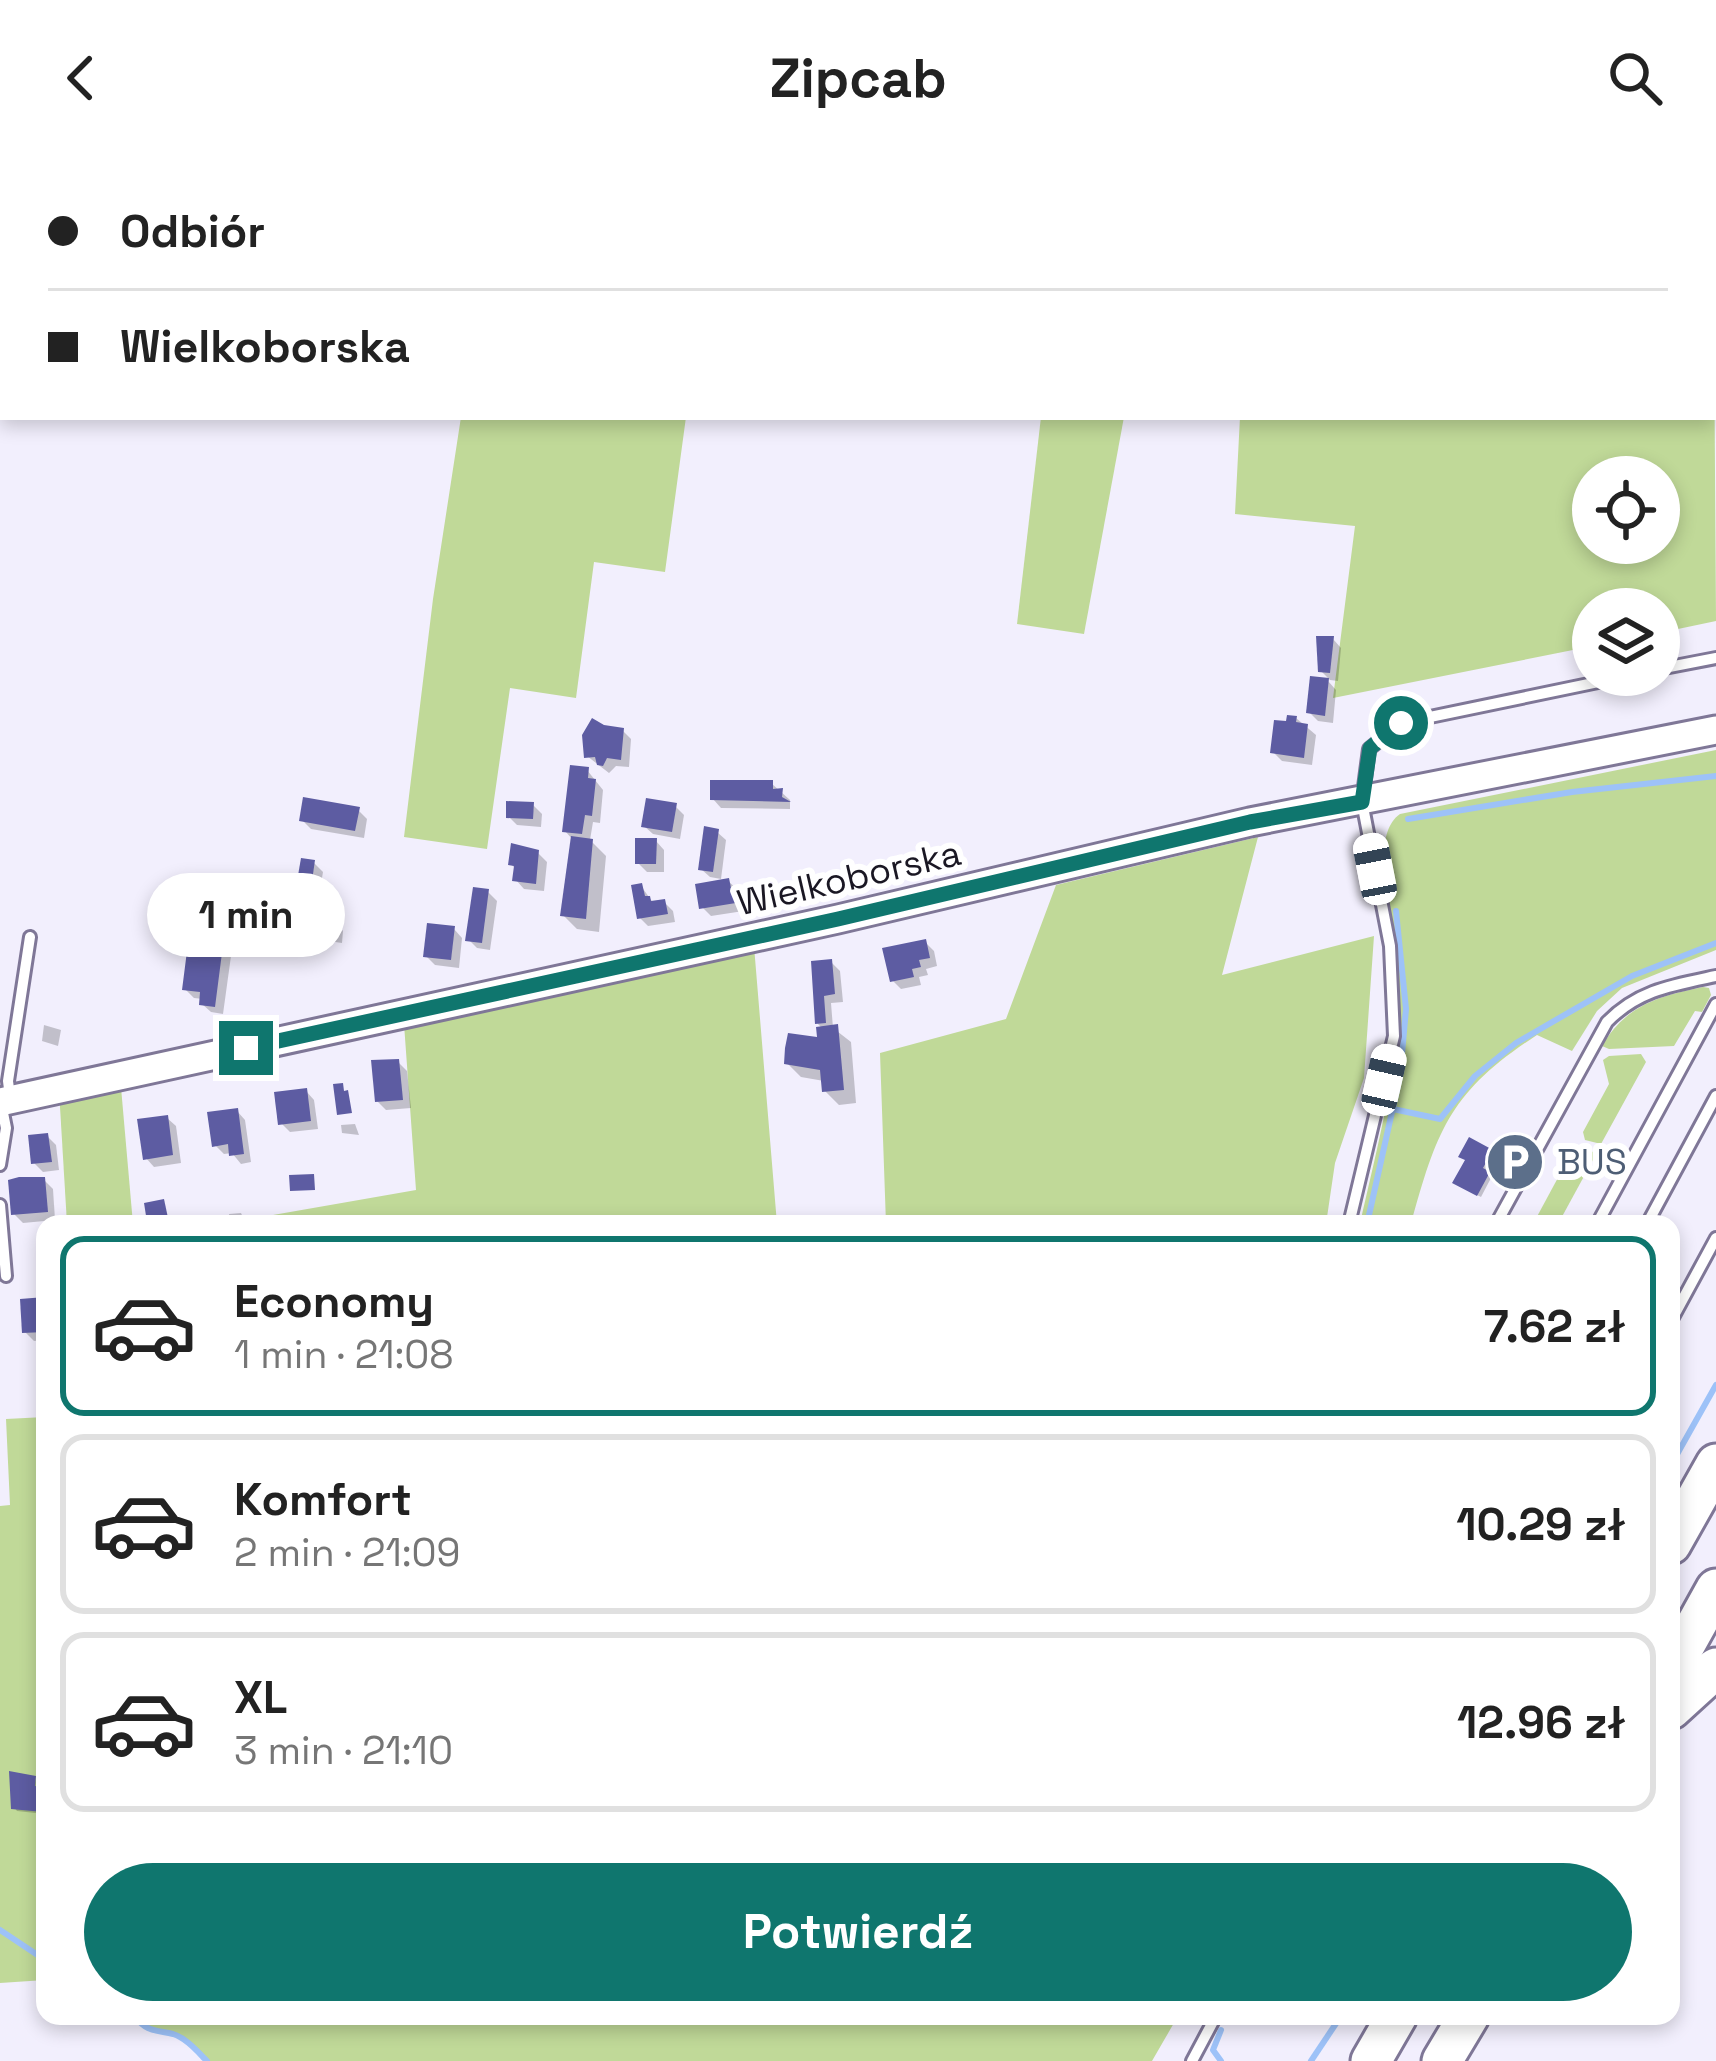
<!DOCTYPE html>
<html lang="pl">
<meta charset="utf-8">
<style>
:root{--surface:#fff;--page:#f6f6f6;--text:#222;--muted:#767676;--line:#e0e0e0;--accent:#0f766e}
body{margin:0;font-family:"Space Grotesk",sans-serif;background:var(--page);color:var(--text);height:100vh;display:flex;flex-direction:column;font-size:45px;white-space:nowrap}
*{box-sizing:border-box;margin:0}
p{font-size:39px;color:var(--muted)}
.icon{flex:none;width:66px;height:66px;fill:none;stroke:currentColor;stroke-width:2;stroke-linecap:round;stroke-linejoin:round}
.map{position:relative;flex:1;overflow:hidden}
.drawer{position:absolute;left:36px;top:1059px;width:1644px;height:810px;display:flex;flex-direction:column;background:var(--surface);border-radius:24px;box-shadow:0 6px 18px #0003}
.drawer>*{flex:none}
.banner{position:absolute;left:0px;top:0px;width:1716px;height:264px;box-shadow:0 6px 18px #0003;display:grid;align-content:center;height:264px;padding:0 48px;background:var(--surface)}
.tools{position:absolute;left:1572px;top:300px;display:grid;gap:24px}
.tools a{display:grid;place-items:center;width:108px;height:108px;border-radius:50%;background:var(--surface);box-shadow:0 6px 18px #0003;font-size:60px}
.end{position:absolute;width:54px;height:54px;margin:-27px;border:15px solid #0f766e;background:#fff;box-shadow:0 0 0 6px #fff}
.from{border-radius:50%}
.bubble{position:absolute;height:84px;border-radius:42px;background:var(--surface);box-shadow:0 6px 18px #0003;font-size:39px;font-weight:800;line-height:84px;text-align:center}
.car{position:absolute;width:36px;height:72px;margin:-36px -18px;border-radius:15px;box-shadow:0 0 9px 3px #0007;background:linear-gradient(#fff 24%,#345 0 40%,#fff 0 76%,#345 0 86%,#fff 0)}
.banner b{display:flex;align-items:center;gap:42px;height:114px;font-size:45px}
.banner b+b{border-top:3px solid var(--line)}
.banner i{width:30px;height:30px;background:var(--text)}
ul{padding:21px 0 0;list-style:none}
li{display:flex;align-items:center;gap:36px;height:180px;margin:0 24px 18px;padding:0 24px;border:6px solid var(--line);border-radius:24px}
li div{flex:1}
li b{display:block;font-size:45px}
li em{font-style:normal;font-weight:800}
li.selected{border-color:var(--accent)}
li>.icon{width:108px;height:108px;stroke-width:1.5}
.button{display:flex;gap:24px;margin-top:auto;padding:24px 48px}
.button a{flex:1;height:138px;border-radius:72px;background:var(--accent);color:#fff;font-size:48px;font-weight:800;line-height:138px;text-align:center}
header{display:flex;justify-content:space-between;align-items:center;height:156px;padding:0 48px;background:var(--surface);font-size:54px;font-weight:800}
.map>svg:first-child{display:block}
.green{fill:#c0d998;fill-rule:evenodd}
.shadow{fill:#0003}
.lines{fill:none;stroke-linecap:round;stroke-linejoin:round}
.stream{stroke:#9dc2f8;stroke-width:6}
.building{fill:#5d5ca2}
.service-casing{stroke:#7f7797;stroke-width:16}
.tertiary-casing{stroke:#7f7797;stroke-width:33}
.motorway-casing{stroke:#7f7797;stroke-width:45}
.service{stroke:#fff;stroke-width:10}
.tertiary{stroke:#fff;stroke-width:27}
.motorway{stroke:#fff;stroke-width:39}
.route{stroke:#0f766e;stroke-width:15}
.labels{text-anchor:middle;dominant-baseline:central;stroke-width:12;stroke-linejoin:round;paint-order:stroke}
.street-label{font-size:36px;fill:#1a1723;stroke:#fff}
.service-label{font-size:36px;fill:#4e5e75;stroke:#fff;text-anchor:start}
</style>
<header><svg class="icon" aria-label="back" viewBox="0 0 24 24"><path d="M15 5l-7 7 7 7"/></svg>Zipcab<svg class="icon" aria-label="search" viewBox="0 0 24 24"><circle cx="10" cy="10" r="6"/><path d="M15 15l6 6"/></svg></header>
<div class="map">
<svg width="1716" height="1905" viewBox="0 0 1716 1905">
<rect width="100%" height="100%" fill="#f2effd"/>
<!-- green -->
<g class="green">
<path d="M1713,13l3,452 -57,12v-24h-66v37l-260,52 22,-172 -120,-12 5,-97h473zM1593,321h66v66h-66z"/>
<polygon points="461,261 686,261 665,416 594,406 576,542 510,532 487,693 404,681 433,443"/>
<polygon points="1041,261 1124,261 1084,478 1017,468"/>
<path d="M1716,594v200l-94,38 -25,23 -25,40 -35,-16c-86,56 -100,94 -126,189h-51c20,-91 47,-182 35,-277 -4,-32 -26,-112 5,-133z"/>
<polygon points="1258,681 1222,819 1374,780 1364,922 1335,1007 1326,1068 886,1068 880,897 1006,863 1056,729"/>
<polygon points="754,790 777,1068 274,1068 273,1059 416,1034 404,868"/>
<path d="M1703,831l6,1 2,7 -9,17 -7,-1 -21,35 -65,3 -7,-3c24,-41 57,-50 101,-59z"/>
<polygon points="1641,898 1646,906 1601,988 1585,984 1583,976 1609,928 1603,904 1609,900"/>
<polygon points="120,920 133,1068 67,1068 59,934"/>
<polygon points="1580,989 1593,996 1594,1002 1558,1068 1533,1068 1574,992"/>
<polygon points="45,1261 45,1824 0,1827 0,1350 10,1349 6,1263"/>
<path d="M135,1860h1043l-26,45h-945c-10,-10 -21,-23 -34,-27 -17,-4 -27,-2 -38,-18z"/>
</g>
<!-- shadow -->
<g class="shadow">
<polygon points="1333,483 1341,492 1338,525 1330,524 1321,515"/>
<polygon points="1328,525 1336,534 1333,567 1318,565 1309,556"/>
<polygon points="1296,562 1316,579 1312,609 1282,605 1273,596"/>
<polygon points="623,575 631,583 629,611 616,610 609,617 587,600"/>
<polygon points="587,614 603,634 600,667 593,666 590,684 606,700 599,776 577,773 563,759 573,684 565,675"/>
<polygon points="771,627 790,644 790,653 721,652 713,643"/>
<polygon points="533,649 542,658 541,671 517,669 509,661"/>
<polygon points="675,650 684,659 680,683 653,678 644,670"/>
<polygon points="358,654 367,663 364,682 311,673 302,664"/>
<polygon points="717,676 726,684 721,723 710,721 701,713"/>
<polygon points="656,685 664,694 664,716 647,716 638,707"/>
<polygon points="538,697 547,706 544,735 524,733 516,724 517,714 511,708"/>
<polygon points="314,707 323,716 318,746 307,744 298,735"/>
<polygon points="728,725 748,743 750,754 711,760 702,751"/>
<polygon points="641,730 654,748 664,746 673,755 675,766 648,770 640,762"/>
<polygon points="488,736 497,745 490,794 477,792 469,784"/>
<polygon points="335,766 343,775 342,787 309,782 300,774"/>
<polygon points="454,773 462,782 459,812 435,809 426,800"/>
<polygon points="925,786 934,795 937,810 926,813 928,819 919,821 921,829 901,833 893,825"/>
<polygon points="222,792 231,800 223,858 211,856 202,848 203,843 194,842 185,833 205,800"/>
<polygon points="831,806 840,815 843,846 831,847 833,872 851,886 856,947 839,949 825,935 824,925 801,921 787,907 820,885 823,873 817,867"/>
<polygon points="44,869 61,874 58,890 42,885"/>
<polygon points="398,906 407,915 411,952 386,954 377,945"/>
<polygon points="306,935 314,944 318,973 290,976 281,967"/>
<polygon points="237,955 245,964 251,1006 241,1008 232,997 224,998 215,989"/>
<polygon points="167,962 176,970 181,1007 154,1011 146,1002"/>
<polygon points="355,968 359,979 342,977 341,969"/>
<polygon points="47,980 56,989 59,1014 43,1016 34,1007"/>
<polygon points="1492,996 1495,1000 1485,1017 1491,1022 1481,1041 1459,1030"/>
<polygon points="44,1024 53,1033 55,1064 23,1067 14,1058"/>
<polygon points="241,1057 246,1068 230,1068 229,1058"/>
<polygon points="45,1144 45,1184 34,1185 25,1176"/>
<polygon points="35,1623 38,1633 45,1634 45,1658 17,1655 14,1651"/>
</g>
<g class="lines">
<!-- stream -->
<g class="stream">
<polyline points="1408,663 1572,636 1716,620"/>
<polyline points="1393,953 1440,963 1475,920 1516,887 1632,820 1716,787"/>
<polyline points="1367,1068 1400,920 1406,853 1396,755"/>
<polyline points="1671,1309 1716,1229"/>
<polyline points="0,1774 45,1804"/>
<path d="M135,1860c11,16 21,14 38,18 13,4 24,17 34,27"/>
<polyline points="1221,1874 1213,1894 1221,1905"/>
<polyline points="1311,1905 1341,1860"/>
</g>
</g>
<!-- building -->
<g class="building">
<polygon points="1316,480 1334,480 1330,517 1318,516"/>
<polygon points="1310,520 1329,522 1325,560 1306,557"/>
<polygon points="1287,559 1297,560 1296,566 1308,568 1304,602 1270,597 1274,564 1286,565"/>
<polygon points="592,562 604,569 624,572 621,604 607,602 603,610 597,609 595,601 584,602 582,579"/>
<polygon points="570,609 589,611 588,622 596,623 592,660 585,659 582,678 562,676"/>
<polygon points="710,624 773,624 773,633 783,632 782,641 791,646 710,644"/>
<polygon points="303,641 360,651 355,675 299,665"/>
<polygon points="646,642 677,647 672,676 641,671"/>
<polygon points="506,645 534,646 533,663 506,662"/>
<polygon points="704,670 719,673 713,716 698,714"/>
<polygon points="571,680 593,683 586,763 560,760"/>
<polygon points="635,682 657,682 656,708 635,708"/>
<polygon points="511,687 539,694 536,728 512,725 514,710 508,709"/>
<polygon points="301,702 315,704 310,739 295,737"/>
<polygon points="729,722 731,732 740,731 742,746 699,753 695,728"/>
<polygon points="642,727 645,740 650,740 651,745 665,743 668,758 637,763 631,729"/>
<polygon points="473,731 489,733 482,787 465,785"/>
<polygon points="299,759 336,763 334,779 297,775"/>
<polygon points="427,767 455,770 451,804 423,801"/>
<polygon points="926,783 930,802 919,804 921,811 912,813 914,821 890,826 882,792"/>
<polygon points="204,786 223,789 215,851 199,849 200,836 182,834 187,795 202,797"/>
<polygon points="832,803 835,838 824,840 826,867 815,868 811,805"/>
<polygon points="838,868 844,934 822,936 820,914 784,908 785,892 788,877 817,881 816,871"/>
<polygon points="399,903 403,944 375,946 371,904"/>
<polygon points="343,927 344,935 348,934 352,957 337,959 333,928"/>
<polygon points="307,932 311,965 278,969 274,936"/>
<polygon points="238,952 244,998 229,1000 228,988 212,991 207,956"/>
<polygon points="168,959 173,999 143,1004 137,963"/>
<polygon points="48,977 52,1006 31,1008 28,979"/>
<polygon points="1469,981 1493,994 1483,1012 1490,1016 1477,1040 1452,1027 1465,1004 1458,1001"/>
<polygon points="314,1018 315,1034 290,1035 289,1019"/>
<polygon points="19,1021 45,1021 48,1056 11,1059 8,1024"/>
<polygon points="164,1043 168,1062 147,1066 144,1047"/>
<polygon points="45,1141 45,1176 22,1177 20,1143"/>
<polygon points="9,1615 36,1620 35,1630 45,1631 43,1656 11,1653"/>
</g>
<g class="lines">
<!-- service casing -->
<g class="service-casing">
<g id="service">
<polyline points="1659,513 1716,502"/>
<polyline points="10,941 8,925 30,781"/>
<polyline points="0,1009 6,972 1,947"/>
<polyline points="0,1049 6,1120"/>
<polyline points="1349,1068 1394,880 1390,790 1362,646 1369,593 1401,567 1632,519"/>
<path d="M1496,1068l111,-202c31,-32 66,-37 109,-46"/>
<polyline points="1597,1068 1716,848"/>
<polyline points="1647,1068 1716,940"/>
<polyline points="1671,1165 1716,1082"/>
<polyline points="1192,1905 1216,1860"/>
</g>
</g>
<!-- tertiary casing -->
<g class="tertiary-casing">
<polyline id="tertiary" points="0,946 838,763 1250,666 1716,574"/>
</g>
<!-- motorway casing -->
<g class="motorway-casing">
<g id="motorway">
<polyline points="1671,1388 1716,1308"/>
<polyline points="1671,1514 1716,1433"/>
<polyline points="1671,1553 1716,1512"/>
<polyline points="1371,1905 1397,1860"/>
<polyline points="1442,1905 1469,1860"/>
</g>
</g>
<!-- service -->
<use href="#service" class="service"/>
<!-- tertiary -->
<use href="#tertiary" class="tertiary"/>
<!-- motorway -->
<use href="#motorway" class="motorway"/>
</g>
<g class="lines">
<!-- route -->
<polyline class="route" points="246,892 838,763 1250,666 1362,646 1370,592 1401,567"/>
</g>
<!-- icons -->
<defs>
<g id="parking-disc" transform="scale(3)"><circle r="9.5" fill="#5c6f8a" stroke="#fff"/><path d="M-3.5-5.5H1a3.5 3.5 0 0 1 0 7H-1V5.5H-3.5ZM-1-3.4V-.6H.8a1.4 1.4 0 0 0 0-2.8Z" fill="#fff"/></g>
</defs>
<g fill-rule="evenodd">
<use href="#parking-disc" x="1515" y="1006"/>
</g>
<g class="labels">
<!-- street labels -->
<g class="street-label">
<text transform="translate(849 722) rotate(-13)">Wielkoborska</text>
</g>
<!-- service labels -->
<g class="service-label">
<text x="1557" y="1006">BUS</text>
</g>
</g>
</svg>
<div class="tools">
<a><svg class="icon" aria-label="locate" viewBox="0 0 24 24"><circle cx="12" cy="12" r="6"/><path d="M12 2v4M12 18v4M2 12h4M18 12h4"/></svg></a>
<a><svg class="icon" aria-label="layers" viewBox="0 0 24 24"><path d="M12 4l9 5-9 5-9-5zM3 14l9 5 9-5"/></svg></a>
</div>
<i class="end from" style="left:1401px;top:567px"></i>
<i class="end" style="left:246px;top:892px"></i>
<div class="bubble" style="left:147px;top:717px;width:198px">1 min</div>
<i class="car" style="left:1375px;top:713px;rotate:349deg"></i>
<i class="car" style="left:1384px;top:924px;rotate:13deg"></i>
<div class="banner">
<b><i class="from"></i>Odbiór</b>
<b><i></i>Wielkoborska</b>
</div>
<section class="drawer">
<ul>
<li class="selected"><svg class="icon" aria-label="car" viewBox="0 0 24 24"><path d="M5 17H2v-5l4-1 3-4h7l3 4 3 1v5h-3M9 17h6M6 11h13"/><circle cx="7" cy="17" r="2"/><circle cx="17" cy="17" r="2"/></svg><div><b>Economy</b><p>1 min · 21:08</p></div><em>7.62 zł</em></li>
<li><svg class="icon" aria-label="car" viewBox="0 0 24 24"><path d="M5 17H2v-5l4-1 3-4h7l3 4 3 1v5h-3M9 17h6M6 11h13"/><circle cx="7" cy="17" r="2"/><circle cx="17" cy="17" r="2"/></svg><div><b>Komfort</b><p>2 min · 21:09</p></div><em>10.29 zł</em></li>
<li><svg class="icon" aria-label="car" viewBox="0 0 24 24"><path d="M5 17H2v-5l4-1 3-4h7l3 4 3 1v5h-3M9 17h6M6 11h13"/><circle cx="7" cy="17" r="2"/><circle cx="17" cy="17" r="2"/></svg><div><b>XL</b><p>3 min · 21:10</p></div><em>12.96 zł</em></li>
</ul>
<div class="button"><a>Potwierdź</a></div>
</section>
</div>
